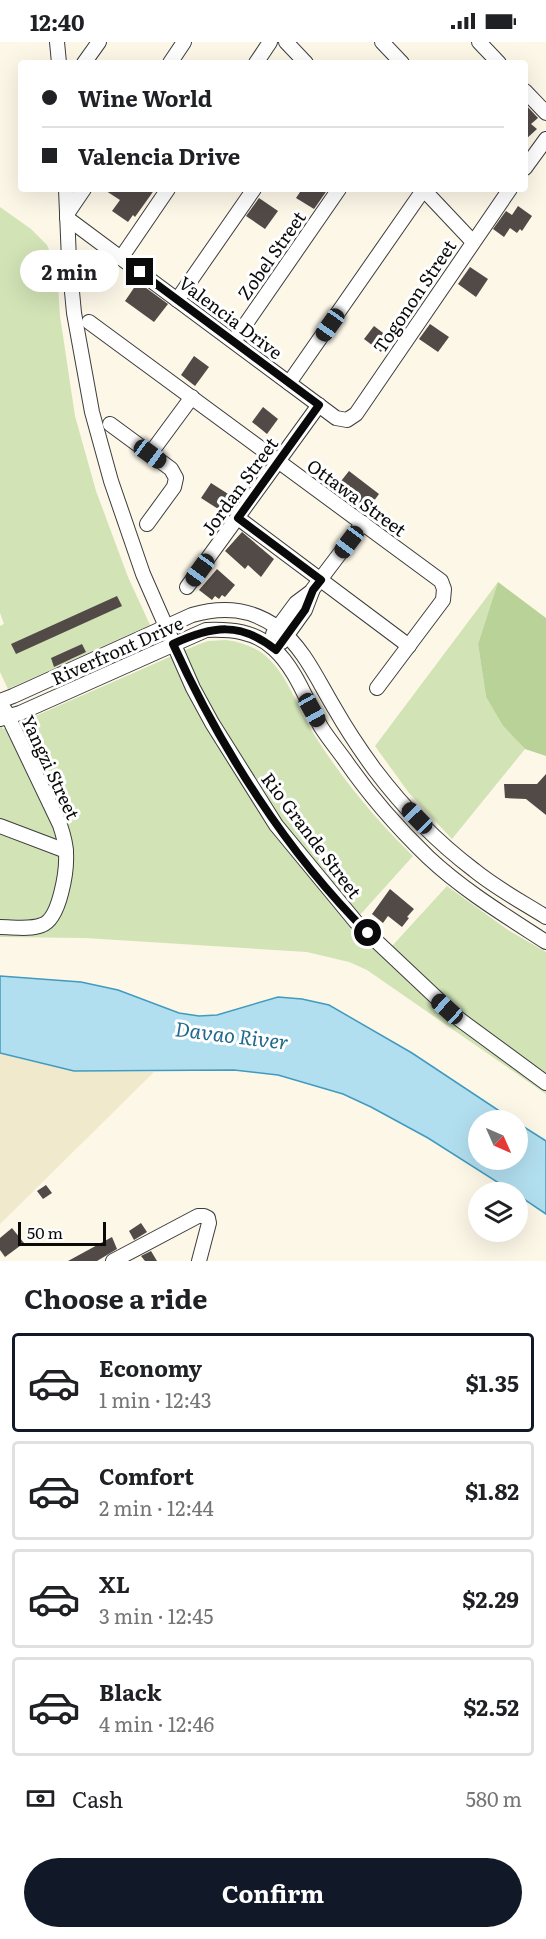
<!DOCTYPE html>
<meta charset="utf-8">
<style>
:root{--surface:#fff;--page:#f6f6f6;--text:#202124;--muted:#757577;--line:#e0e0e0;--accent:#111827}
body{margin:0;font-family:Literata,serif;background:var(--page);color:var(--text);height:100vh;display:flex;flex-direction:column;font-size:22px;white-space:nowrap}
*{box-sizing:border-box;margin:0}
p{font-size:20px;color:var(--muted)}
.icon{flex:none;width:33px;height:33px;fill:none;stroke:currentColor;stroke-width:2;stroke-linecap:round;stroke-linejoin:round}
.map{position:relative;height:1219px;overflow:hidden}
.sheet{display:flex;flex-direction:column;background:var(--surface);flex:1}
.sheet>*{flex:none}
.banner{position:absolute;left:18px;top:18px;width:510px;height:132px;border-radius:6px;box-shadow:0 6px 24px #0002;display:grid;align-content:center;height:132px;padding:0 24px;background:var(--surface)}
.needle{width:39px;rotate:135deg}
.tools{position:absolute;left:468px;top:1068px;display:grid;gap:12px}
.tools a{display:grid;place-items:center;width:60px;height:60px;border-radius:50%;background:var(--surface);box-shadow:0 6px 24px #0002;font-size:30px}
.scale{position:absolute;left:18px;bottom:15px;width:88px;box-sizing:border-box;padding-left:6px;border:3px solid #0a0a0a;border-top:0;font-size:16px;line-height:21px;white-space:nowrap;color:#0a0a0a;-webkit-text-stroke:4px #fff;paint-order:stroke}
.end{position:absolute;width:27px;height:27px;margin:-14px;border:8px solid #0a0a0a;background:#fff;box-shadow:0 0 0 3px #fff}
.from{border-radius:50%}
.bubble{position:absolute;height:42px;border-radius:21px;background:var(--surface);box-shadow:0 6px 24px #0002;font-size:20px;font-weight:700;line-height:42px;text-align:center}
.car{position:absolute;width:18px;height:36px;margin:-18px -9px;border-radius:8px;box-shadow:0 0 4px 2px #0007;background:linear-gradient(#222 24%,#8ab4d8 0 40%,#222 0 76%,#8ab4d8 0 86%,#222 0)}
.banner b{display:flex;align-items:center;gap:21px;height:57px;font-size:22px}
.banner b+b{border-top:2px solid var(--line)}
.banner i{width:15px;height:15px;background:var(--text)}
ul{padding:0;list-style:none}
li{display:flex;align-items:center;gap:18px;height:99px;margin:0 12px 9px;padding:0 12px;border:3px solid var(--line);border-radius:6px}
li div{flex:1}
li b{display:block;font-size:22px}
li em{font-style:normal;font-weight:700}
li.current{border-color:var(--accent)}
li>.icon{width:54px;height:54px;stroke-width:1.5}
h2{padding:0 24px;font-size:27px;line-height:72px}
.pay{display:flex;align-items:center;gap:15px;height:66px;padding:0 24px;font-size:22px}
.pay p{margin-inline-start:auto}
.action{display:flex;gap:12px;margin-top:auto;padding:12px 24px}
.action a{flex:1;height:69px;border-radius:36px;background:var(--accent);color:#fff;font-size:24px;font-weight:700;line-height:69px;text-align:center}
.status{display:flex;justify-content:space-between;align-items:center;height:42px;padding:0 30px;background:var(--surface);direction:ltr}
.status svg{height:16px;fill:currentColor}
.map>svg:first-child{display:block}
.farmland{fill:#f0e9cc}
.green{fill:#d2e3b6}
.forest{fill:#b8d297}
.water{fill:#b2dfef;stroke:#419abf;stroke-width:1.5}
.building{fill:#514a47}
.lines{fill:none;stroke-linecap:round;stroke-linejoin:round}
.street-casing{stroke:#3d3d3d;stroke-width:16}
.street{stroke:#fff;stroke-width:14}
.route{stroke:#0a0a0a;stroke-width:8}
.labels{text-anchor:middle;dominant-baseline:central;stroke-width:6;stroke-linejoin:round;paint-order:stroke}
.street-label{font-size:18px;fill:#0a0a0a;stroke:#fff}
.water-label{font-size:20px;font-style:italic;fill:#216a8d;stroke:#fff}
</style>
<div class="status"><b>12:40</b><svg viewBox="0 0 49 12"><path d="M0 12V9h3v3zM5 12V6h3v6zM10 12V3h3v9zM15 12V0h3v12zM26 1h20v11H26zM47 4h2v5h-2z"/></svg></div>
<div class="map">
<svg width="546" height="1219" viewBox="0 0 546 1219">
<rect width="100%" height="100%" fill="#fdf7e8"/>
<!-- farmland -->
<polygon class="farmland" points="0,1011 74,1029 154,1030 0,1182"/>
<!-- green -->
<g class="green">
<polygon points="0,165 31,187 47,203 57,227 60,274 75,374 96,449 128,535 150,583 8,647 0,630 0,584 4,582 0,571"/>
<polygon points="498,540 478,602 486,655 503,684 525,707 452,797 409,751 375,704"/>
<path d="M226,598c15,2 30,7 42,18 21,20 31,53 47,78 28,44 61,84 98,120l-54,60 33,30 55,-60 61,44 38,22v142l-179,-124 -18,-8 -42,-10 -222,-14 -85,-1v-214l3,6 21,-8 173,-76 11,-4z"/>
</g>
<!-- forest -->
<polygon class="forest" points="498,540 546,576 546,714 525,707 503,684 486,655 478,602"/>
<!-- water -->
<polygon class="water" points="0,934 81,940 118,948 179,971 199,974 217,973 278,955 302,957 329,963 412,1011 513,1078 478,1078 478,1118 518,1118 518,1081 546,1099 546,1172 518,1153 518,1150 513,1150 428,1096 371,1065 343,1052 278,1033 234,1028 74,1029 0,1011"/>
<!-- building -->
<g class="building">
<polygon points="525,62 538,76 531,82 537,87 525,98"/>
<polygon points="103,147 155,147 135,175 133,173 128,180 112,169 120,158"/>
<polygon points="302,147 328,147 314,167 296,156"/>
<polygon points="259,156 278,169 265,187 246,174"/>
<polygon points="518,164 532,174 522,189 520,187 517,191 510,186 504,195 493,187 506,169 512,173"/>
<polygon points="470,225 488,237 476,255 458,242"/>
<polygon points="138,240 168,262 154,280 125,259"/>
<polygon points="430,282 449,295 438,310 419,297"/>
<polygon points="374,284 391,297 381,310 364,297"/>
<polygon points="194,314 209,325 195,344 181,333"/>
<polygon points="263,365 278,377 267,392 252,380"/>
<polygon points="349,429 379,452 365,471 334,448"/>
<polygon points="211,441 236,457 226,472 201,456"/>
<polygon points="242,490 274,517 261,535 248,523 245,527 225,509"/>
<polygon points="217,527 235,543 225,555 222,553 219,557 215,554 212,558 199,548"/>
<polygon points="117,554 122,564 16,612 11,602"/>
<polygon points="82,602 86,610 54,625 51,616"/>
<polygon points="546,732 546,773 526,757 505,756 504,742 537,742"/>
<polygon points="390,847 414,867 407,875 409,876 402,885 388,874 383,881 372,872"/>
<polygon points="46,1143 52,1151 43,1157 37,1149"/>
<polygon points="141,1181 147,1190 134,1198 129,1189"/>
<polygon points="12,1186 24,1201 5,1215 0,1208 0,1196"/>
<polygon points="112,1195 117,1207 97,1219 68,1219"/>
<polygon points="151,1209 157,1219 145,1219 141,1214"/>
</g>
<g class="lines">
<!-- street casing -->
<g class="street-casing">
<g id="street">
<polyline points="57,0 59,21"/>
<polyline points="286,0 306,21"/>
<polyline points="382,0 402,21"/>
<polyline points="479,0 499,21"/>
<polyline points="84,21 99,0"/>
<polyline points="170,21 184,0"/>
<polyline points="256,21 270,0"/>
<polyline points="525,49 546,71"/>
<polyline points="525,126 546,97"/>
<polyline points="66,147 69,218 74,271 92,370 111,439 143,532 193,646 212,681 276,783 356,880 459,977 546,1041"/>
<polyline points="423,147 473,200"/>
<polyline points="67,172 84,147"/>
<polyline points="67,176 336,376 347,378 356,372 510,147"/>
<polyline points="121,216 168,147"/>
<polyline points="177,258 254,147"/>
<polyline points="89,280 441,539 444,547 443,558 377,646"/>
<polyline points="234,299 339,147"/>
<polyline points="289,341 424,147"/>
<polyline points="110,382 171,427 176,436 174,445 147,482"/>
<polyline points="150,412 192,355"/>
<polyline points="238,476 409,604"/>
<polyline points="187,545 319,363"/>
<polyline points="273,592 296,561 312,549"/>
<polyline points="282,600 305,568 313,547 363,481"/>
<path d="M0,659l13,-5 179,-81c31,-9 59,-7 86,13 26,20 40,53 57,81 12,21 26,42 40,61 28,37 62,72 99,100 22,18 48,32 72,47"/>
<path d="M0,677l20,-6 186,-83c25,-1 49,1 68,19 22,20 33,53 47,78 7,11 16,22 24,33 24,35 52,67 83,97 35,33 78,59 118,85"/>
<polyline points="0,784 66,809"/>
<path d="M0,885c13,0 30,3 42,-2 18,-6 25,-55 24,-72 0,-10 -3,-19 -6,-28l-55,-115"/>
<polyline points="113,1219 198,1174 204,1174 208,1176 209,1181 199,1219"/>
</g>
</g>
<!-- street -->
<use href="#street" class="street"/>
</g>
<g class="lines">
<!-- route -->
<path class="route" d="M140,230l179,133 -81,113 83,62 -8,10 -8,20 -29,40c-36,-29 -64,-24 -103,-6 47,103 114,209 195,289"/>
</g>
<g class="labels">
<!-- street labels -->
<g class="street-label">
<text transform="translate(271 213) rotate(-55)">Zobel Street</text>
<text transform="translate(414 254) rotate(-56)">Togonon Street</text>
<text transform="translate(231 275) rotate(37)">Valencia Drive</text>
<text transform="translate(239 444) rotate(-54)">Jordan Street</text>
<text transform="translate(357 455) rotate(36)">Ottawa Street</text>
<text transform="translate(117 608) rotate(-24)">Riverfront Drive</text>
<text transform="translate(51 725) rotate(65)">Yangzi Street</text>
<text transform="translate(312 793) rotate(53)">Rio Grande Street</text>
</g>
<!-- water labels -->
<g class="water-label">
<text transform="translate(232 992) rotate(7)">Davao River</text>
</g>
</g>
</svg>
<div class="tools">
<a><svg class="needle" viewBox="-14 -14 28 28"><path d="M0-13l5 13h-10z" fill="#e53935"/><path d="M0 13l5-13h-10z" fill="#757577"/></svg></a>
<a><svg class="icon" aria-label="layers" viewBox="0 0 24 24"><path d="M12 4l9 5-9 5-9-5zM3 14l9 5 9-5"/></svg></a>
</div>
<div class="scale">50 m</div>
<i class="end from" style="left:368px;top:891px"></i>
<i class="end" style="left:140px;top:230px"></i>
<div class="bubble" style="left:20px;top:208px;width:99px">2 min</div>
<i class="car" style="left:330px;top:283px;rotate:215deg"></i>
<i class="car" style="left:150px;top:412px;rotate:126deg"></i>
<i class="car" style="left:349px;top:500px;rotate:217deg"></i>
<i class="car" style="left:200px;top:528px;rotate:216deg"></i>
<i class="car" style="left:312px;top:668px;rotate:151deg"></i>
<i class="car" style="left:417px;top:776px;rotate:316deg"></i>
<i class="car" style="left:447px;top:967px;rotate:312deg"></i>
<div class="banner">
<b><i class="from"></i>Wine World</b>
<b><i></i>Valencia Drive</b>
</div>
</div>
<section class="sheet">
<h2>Choose a ride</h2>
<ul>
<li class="current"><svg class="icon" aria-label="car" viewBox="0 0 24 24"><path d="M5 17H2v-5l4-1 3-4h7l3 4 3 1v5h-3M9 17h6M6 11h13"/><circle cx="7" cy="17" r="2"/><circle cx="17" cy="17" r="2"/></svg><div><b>Economy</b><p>1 min · 12:43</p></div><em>$1.35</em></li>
<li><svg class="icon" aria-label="car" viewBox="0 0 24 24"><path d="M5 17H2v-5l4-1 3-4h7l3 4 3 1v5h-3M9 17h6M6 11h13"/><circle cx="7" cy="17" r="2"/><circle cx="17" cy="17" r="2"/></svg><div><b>Comfort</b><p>2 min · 12:44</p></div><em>$1.82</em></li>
<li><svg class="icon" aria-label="car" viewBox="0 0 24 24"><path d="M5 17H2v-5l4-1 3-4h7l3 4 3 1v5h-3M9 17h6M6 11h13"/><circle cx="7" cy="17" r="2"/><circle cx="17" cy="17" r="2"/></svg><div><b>XL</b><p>3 min · 12:45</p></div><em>$2.29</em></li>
<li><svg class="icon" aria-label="car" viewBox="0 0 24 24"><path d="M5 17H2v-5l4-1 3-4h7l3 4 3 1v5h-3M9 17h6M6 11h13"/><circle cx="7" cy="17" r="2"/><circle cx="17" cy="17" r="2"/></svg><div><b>Black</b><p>4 min · 12:46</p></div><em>$2.52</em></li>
</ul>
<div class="pay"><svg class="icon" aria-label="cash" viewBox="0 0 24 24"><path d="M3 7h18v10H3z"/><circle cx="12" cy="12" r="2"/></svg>Cash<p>580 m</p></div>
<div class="action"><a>Confirm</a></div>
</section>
